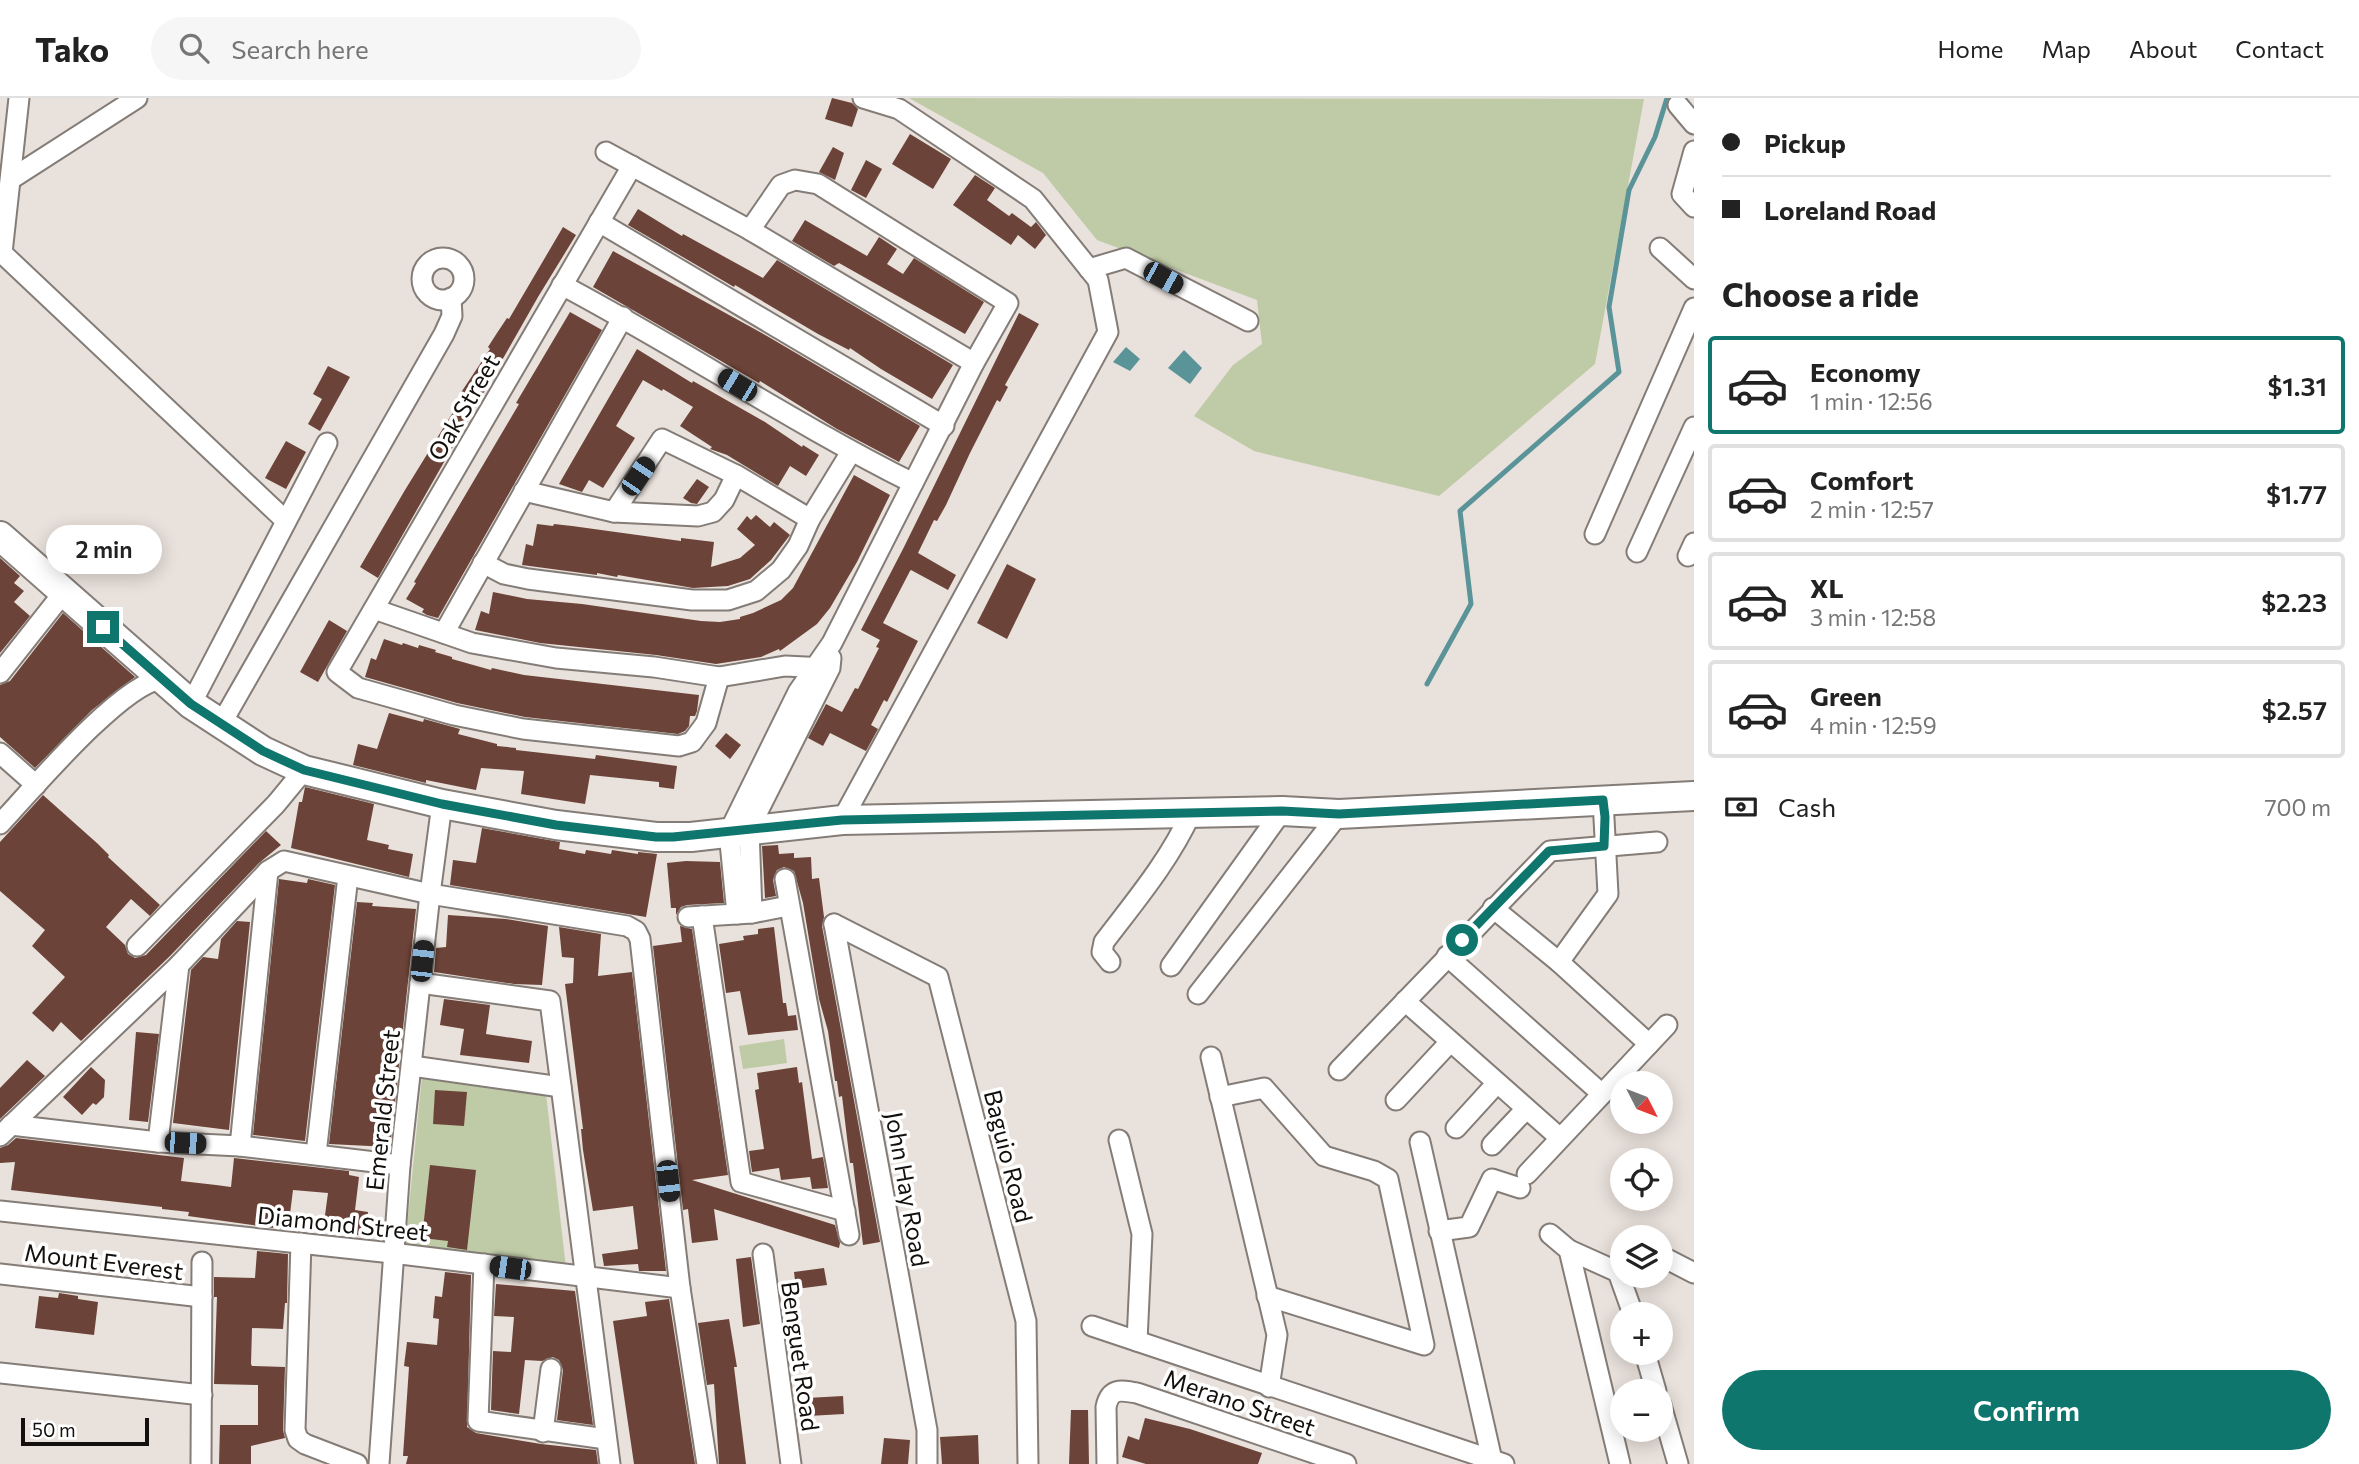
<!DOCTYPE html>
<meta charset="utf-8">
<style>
:root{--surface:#fff;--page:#f6f6f6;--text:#222;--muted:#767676;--line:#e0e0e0;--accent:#0f766e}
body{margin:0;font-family:Commissioner,sans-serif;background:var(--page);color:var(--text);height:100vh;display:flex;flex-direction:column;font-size:26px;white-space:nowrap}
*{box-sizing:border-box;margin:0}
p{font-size:23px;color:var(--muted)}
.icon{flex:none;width:38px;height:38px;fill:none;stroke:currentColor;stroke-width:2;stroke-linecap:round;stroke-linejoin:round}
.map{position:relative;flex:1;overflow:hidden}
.side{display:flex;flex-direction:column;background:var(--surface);width:665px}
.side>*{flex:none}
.top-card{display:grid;align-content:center;height:154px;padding:0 28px;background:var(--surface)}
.needle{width:46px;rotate:132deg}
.buttons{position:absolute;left:1610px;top:973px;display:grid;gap:14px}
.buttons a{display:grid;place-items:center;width:63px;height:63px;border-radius:50%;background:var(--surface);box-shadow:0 4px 18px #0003;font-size:35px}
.scale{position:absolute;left:21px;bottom:18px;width:128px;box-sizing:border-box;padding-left:7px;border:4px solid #120f0d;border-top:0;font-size:19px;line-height:24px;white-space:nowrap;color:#120f0d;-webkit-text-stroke:5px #fff;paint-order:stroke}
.end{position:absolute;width:32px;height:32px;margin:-16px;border:9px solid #0f766e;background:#fff;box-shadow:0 0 0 4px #fff}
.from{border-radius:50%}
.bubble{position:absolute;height:49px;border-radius:24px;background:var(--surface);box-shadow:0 4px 18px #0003;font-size:23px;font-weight:600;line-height:49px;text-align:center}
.car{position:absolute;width:21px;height:42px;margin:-21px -10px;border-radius:9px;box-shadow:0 0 5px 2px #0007;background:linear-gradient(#222 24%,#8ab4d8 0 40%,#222 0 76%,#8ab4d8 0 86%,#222 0)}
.top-card b{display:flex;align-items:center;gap:24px;height:66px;font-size:26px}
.top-card b+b{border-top:2px solid var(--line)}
.top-card i{width:18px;height:18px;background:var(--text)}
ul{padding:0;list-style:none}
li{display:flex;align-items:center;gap:21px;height:98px;margin:0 14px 10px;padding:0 14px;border:4px solid var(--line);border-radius:7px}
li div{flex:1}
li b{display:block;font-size:26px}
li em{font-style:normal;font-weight:600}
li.current{border-color:var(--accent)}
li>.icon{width:63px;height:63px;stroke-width:1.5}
h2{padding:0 28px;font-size:32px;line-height:84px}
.pay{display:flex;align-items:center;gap:18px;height:77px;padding:0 28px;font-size:26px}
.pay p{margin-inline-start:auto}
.action{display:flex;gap:14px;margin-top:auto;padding:14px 28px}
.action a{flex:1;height:80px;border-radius:42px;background:var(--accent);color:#fff;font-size:28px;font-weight:600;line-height:80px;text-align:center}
header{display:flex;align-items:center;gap:42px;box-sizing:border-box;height:98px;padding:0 35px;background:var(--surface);border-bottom:2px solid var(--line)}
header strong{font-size:33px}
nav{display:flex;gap:38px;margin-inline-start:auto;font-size:24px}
.search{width:490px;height:63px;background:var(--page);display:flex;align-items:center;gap:18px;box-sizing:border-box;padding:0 24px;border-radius:38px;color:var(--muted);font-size:26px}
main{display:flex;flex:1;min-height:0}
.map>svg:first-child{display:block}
.green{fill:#bfcba6}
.water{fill:#5b9498}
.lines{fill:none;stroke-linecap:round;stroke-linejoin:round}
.stream{stroke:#5b9498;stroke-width:5}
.building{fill:#6c4338}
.street-casing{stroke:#847c77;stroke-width:23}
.secondary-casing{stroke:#847c77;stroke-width:32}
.street{stroke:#fff;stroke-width:19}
.secondary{stroke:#fff;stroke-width:28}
.route{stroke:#0f766e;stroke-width:9}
.labels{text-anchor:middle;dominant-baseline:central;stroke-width:7;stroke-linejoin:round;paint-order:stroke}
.street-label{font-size:24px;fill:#120f0d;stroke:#fff}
</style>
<header>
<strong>Tako</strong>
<div class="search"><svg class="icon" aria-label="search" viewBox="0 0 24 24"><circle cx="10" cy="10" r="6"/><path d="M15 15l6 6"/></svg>Search here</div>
<nav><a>Home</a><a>Map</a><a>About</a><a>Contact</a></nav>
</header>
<main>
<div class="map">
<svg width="1694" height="1366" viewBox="0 0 1694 1366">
<rect width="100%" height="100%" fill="#e9e1db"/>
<!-- green -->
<g class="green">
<polygon points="909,0 1644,1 1595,266 1439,398 1254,353 1194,318 1233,267 1262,246 1257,202 1097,142 1043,75"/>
<polygon points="784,941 787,965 743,971 739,948"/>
<polygon points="422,978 546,996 566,1170 405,1149"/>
</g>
<!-- water -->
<g class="water">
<polygon points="1126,249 1140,261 1130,273 1113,264"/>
<polygon points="1184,252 1202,270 1190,286 1168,270"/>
</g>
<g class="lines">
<!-- stream -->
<polyline class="stream" points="1427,586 1471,506 1460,413 1619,274 1609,209 1629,92 1655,39 1667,0"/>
</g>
<!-- building -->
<g class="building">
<polygon points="832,0 852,5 858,11 852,29 825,21"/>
<polygon points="910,36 951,61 933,91 892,66"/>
<polygon points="833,49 844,55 835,82 819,74"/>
<polygon points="866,62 882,71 866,100 851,92"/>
<polygon points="975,77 995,90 987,102 1009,118 1012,115 1031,129 1036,124 1046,137 1035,151 1018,137 1011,147 953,107"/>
<polygon points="638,111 682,138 683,136 763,180 777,162 953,267 932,301 881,271 850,250 849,252 818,236 735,187 734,189 628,127"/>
<polygon points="805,122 867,158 879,139 897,151 887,166 903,176 914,160 984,204 965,236 839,165 834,168 792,143"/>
<polygon points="563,129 576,137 538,199 378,480 360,469 405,392 463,298 460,296 490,251 488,249 497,235 507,220 509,221"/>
<polygon points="613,153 767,238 920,328 899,364 837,331 760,283 759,285 593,189"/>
<polygon points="570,214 602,232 438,520 427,517 422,514 424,511 406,501 416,485 414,484 519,306 516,305"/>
<polygon points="1019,215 1039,226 1005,287 1008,289 1000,304 997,302 970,355 946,407 937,423 934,422 918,455 956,477 948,492 911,472 910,473 883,525 918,543 887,604 884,602 871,627 878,631 866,653 830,635 823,648 808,640 826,606 842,614 855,590 858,591 879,550 876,549 880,542 861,532 904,449"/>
<polygon points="637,251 692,285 693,283 765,324 802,349 803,347 819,357 806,378 790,368 778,388 727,357 710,351 712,349 680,328 693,309 663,291 662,293 643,282 616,328 635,340 603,390 589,382 582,394 559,386"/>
<polygon points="328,268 350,279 320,333 308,326 322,301 313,296"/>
<polygon points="286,343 306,354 286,391 265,380"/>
<polygon points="854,377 890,397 857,464 830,510 817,526 780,553 779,551 761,559 716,566 656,557 540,545 475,532 481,513 489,516 493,494 527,501 582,506 701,523 720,524 740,521 740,519 753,515 781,502 793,490"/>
<polygon points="697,381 709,389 697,406 691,405 683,400"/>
<polygon points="756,417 770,429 774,424 790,437 771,462 750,481 728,488 693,490 618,477 617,479 597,475 597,477 522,467 526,446 533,448 537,426 553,428 554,426 572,428 681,443 681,440 714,444 711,469 740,460 755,447 737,431 747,418 751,422"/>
<polygon points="0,460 20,478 14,485 24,493 14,504 30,518 0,555"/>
<polygon points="1007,466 1036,481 1007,541 977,525"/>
<polygon points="63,515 135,579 92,612 35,670 0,639 0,587 10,583"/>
<polygon points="329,522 347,533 318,584 300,574"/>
<polygon points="384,541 402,547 403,545 418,550 419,547 436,552 435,554 452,559 452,561 491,572 492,570 524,577 699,597 697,613 695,618 690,618 689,628 685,633 678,636 525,619 457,605 365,579 371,560 376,562"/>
<polygon points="389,615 423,624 424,621 460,631 458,636 497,646 497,648 516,650 516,652 595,661 596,657 677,668 674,691 659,689 659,684 590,677 585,706 521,696 524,673 481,670 476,692 426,682 426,685 353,667 358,646 377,651"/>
<polygon points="726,635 741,647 730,661 715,648"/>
<polygon points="305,689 374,706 367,742 389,747 388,751 413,756 409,779 291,750 299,704 302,704"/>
<polygon points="43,697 98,746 109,757 108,759 160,807 150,818 131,801 106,829 125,847 128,856 135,860 146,857 266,733 281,747 259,765 170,858 81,943 61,924 53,934 32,915 65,879 32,848 45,832 0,793 0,744"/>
<polygon points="482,730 560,744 559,751 585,756 586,752 611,756 612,752 638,756 638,754 657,756 646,819 450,787 453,762 476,765"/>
<polygon points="778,747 779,756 794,755 794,760 811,759 812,781 819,780 824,819 822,828 880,1144 863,1147 853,1065 850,1065 842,998 839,999 837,983 835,983 828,933 819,901 803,805 794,773 784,769 777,772 773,782 776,798 765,800 762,748"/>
<polygon points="686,763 720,764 724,805 687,807 681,809 676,817 676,810 671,810 667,765"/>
<polygon points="279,781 307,785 308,781 335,787 305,1043 253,1037"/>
<polygon points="357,804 373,805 372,808 416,811 390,1049 329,1046"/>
<polygon points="448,817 506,821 548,828 542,887 514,886 434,874 436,850 446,849"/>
<polygon points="237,823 250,824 229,1032 173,1025 191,872 203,859 218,861 221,841"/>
<polygon points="680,828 692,831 728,1077 692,1082 835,1127 840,1145 839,1150 714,1111 718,1142 692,1145 688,1111 683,1112 653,848 682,844"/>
<polygon points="559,829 601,836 598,878 632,874 666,1173 639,1173 638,1166 604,1168 602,1156 638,1151 633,1108 593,1113 583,1052 581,1031 583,1031 565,886 573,885 574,860 562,859"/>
<polygon points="774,829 783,905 786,905 788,918 796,917 798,932 748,937 740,893 726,895 719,846 744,842 743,838 758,836 758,831"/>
<polygon points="444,901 490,907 486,936 532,943 529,965 460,957 464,931 440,927"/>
<polygon points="136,934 159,936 148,1024 129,1022"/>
<polygon points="27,962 45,978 0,1021 0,990"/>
<polygon points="91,969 105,982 104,999 96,1007 93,1005 82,1017 63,999"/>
<polygon points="797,969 799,985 802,984 812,1061 823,1059 828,1090 812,1091 810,1079 781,1082 779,1070 752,1074 749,1053 764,1051 755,992 759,991 757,975"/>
<polygon points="435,992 467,994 464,1028 433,1026"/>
<polygon points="16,1040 184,1060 181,1083 216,1087 231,1089 234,1060 349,1073 349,1077 359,1079 355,1112 368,1114 365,1138 323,1132 328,1095 293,1092 288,1132 188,1118 189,1114 162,1111 162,1109 11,1092 15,1064 0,1065 0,1050 8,1047"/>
<polygon points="430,1067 476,1072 467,1152 447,1149 448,1143 422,1140"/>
<polygon points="257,1153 288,1156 287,1205 285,1205 283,1231 252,1230 251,1266 252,1268 285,1269 283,1332 285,1340 251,1348 251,1366 219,1366 220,1327 258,1327 258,1287 214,1286 217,1199 214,1199 214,1179 255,1180"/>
<polygon points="751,1159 760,1226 743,1229 736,1161"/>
<polygon points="824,1170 827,1187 796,1191 794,1174"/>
<polygon points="445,1174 471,1177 467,1329 476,1335 541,1346 596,1352 598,1366 406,1366 408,1358 403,1358 409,1269 404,1268 407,1244 437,1247 439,1221 433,1220 435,1198 442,1199"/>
<polygon points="496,1186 575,1193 593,1327 557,1322 563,1272 559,1262 553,1259 542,1263 525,1262 519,1316 491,1312 493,1253 511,1254 514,1219 494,1218"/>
<polygon points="59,1195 78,1198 78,1201 98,1204 94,1237 35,1230 39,1198 58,1200"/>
<polygon points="669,1201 695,1366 634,1366 613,1223 647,1218 645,1204"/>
<polygon points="729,1221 737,1269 734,1269 746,1366 719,1366 714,1286 707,1287 698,1225"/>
<polygon points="843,1298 844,1316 808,1318 807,1300"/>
<polygon points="1071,1312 1088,1312 1089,1366 1069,1366"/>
<polygon points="1145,1320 1190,1331 1262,1355 1258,1366 1146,1366 1122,1359 1128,1338 1139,1342"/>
<polygon points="978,1337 979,1366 942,1366 940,1339"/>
<polygon points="884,1340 910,1342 908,1366 881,1366"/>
</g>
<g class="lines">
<!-- street casing -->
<g class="street-casing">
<g id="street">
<polyline points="19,0 2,155 286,423"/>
<polyline points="1678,7 1694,26"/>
<polyline points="1694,53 1682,96 1694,109"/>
<polyline points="606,54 750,132 974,265"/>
<polyline points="632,68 337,574 358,590 454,617 523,631 679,648 692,644 706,625 719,579"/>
<polyline points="11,81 137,0"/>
<polyline points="599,124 944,328"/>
<polyline points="1660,150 1694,181"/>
<circle cx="443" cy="181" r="21"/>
<polyline points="1089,171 1126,160 1248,223"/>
<path d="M562,187c119,63 231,138 351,198"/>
<polyline points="524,393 614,414 698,418 713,414 724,402 736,377"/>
<polyline points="614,414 662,341 736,377 810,421"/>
<polyline points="1595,436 1694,210"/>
<polyline points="1637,454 1694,329"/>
<polyline points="1688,458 1694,445"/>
<polyline points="483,465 504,476 528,481 692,502 728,502 756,493 781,472 798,448 810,421 851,354"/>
<polyline points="374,511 472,545 556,560 654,569 719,579 785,568 826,570"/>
<polyline points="444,535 623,219"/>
<polyline points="0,575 64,494"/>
<polyline points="191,606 327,345"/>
<polyline points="221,626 444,236 452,218 451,200"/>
<polyline points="0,655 36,687"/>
<polyline points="842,722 1108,234 1098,182 1033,101 899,11 863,0"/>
<path d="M0,726c31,-33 120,-139 161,-145"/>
<polyline points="785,781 849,1137"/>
<polyline points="1493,810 1559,864 1649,946"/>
<polyline points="752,815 749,731 830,570 831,560"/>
<polyline points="737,816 729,734 798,594 832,545 974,265 1008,205 818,86 795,82 781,87 750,132"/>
<polyline points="702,818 741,1084 845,1113"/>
<polyline points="688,819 752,815 788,808"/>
<polyline points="834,826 938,879 1026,1223 1028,1366"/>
<polyline points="834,826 927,1332 927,1366"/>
<polyline points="137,848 276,706 304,672"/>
<polyline points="1447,858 1602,996"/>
<path d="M1110,864l-8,-10 2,-10c32,-42 65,-81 87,-129"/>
<polyline points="1559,864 1608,796 1603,702"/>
<polyline points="1171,868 1282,713"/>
<polyline points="420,885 550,903 610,1366"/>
<polyline points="1198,896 1339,716"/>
<polyline points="1405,903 1560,1040"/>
<polyline points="1211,959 1277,1237 1269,1289"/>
<polyline points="412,968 561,989"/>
<polyline points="1339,972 1550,753 1657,744"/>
<polyline points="1220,999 1264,990 1324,1058 1374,1073 1388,1081 1424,1247 1267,1198"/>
<polyline points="1396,1002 1450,944"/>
<polyline points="11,1027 158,1044 240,1048 400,1067"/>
<polyline points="1456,1030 1497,985"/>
<polyline points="0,1038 179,867 268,773 284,763 430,796 627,828 636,833 640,841 680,1190 707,1366"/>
<polyline points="1119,1042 1142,1136 1137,1243"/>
<polyline points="158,1044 179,867"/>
<polyline points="1420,1044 1492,1362"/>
<polyline points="1492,1047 1526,1011"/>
<polyline points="240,1048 268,773"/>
<polyline points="316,1056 348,778"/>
<polyline points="1527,1076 1667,927"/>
<polyline points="0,1113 392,1155 680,1190"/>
<polyline points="1439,1133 1469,1129 1492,1081 1520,1090"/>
<polyline points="1550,1136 1569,1152 1620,1366"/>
<polyline points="301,1145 295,1332 298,1341 305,1346 357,1366"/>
<polyline points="1569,1152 1618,1174 1633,1216"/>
<polyline points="763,1156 791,1366"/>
<polyline points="1661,1158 1694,1175"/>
<polyline points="484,1166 478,1323 606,1341"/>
<polyline points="0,1176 202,1199"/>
<polyline points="1092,1228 1504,1366"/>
<polyline points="1645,1255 1656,1293"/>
<polyline points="0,1275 202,1297"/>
<polyline points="1661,1307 1678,1366"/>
<polyline points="543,1334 551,1271"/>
<polyline points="201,1366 202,1164"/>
<polyline points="379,1366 400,1067 430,796 442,706"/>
<path d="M1107,1366l-1,-57c4,-19 14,-17 31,-14l209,71"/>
</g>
</g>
<!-- secondary casing -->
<g class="secondary-casing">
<polyline id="secondary" points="0,438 191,606 263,653 304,672 442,706 556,727 656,739 691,739 842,722 1282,713 1339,716 1694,698"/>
</g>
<!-- street -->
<use href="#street" class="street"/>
<!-- secondary -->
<use href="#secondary" class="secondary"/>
</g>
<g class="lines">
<!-- route -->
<polyline class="route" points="103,529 191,606 263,653 304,672 442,706 556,727 656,739 673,739 842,722 1282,713 1339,716 1603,702 1605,719 1604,748 1549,753 1462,842"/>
</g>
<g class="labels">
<!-- street labels -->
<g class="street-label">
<text transform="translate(463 309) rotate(-60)">Oak Street</text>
<text transform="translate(382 1012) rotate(-84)">Emerald Street</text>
<text transform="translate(1009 1058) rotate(76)">Baguio Road</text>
<text transform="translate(908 1091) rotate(80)">John Hay Road</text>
<text transform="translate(343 1125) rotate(6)">Diamond Street</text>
<text transform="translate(104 1163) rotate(7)">Mount Everest</text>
<text transform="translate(801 1258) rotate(82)">Benguet Road</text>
<text transform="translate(1240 1304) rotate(19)">Merano Street</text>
</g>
</g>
</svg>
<div class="buttons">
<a><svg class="needle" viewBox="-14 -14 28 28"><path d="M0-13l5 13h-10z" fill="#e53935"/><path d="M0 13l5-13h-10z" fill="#767676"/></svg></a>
<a><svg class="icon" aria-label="locate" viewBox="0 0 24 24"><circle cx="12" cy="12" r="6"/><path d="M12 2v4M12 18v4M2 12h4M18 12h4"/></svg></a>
<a><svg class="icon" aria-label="layers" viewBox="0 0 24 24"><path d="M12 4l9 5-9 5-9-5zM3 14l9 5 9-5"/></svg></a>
<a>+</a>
<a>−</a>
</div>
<div class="scale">50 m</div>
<i class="end from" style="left:1462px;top:842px"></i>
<i class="end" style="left:103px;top:529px"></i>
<div class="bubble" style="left:46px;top:427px;width:116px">2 min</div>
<i class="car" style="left:1163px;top:180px;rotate:119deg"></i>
<i class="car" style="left:737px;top:287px;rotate:301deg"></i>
<i class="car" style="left:638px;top:378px;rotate:34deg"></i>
<i class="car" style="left:422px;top:863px;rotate:6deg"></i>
<i class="car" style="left:185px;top:1045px;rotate:93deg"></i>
<i class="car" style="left:668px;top:1083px;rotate:174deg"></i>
<i class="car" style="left:510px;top:1170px;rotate:278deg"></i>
</div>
<section class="side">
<div class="top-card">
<b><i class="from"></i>Pickup</b>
<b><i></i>Loreland Road</b>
</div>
<h2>Choose a ride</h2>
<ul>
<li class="current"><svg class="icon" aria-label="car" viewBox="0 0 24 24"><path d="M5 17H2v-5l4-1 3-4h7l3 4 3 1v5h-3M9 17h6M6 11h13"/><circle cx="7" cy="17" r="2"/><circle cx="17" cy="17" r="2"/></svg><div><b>Economy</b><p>1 min · 12:56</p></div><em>$1.31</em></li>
<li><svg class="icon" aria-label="car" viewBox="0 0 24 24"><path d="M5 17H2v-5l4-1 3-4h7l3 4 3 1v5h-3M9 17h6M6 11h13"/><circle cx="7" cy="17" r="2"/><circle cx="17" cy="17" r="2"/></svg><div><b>Comfort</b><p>2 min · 12:57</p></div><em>$1.77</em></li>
<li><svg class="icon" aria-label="car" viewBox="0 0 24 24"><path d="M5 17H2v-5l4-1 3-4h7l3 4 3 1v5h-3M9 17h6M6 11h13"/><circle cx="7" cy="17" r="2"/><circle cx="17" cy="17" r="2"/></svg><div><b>XL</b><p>3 min · 12:58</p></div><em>$2.23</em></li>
<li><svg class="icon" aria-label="car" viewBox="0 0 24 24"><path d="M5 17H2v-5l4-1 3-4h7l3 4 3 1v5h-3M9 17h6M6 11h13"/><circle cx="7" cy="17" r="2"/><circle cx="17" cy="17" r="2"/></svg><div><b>Green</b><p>4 min · 12:59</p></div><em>$2.57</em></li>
</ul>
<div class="pay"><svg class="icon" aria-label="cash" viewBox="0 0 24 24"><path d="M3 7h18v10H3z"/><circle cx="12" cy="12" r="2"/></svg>Cash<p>700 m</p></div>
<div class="action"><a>Confirm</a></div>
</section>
</main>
